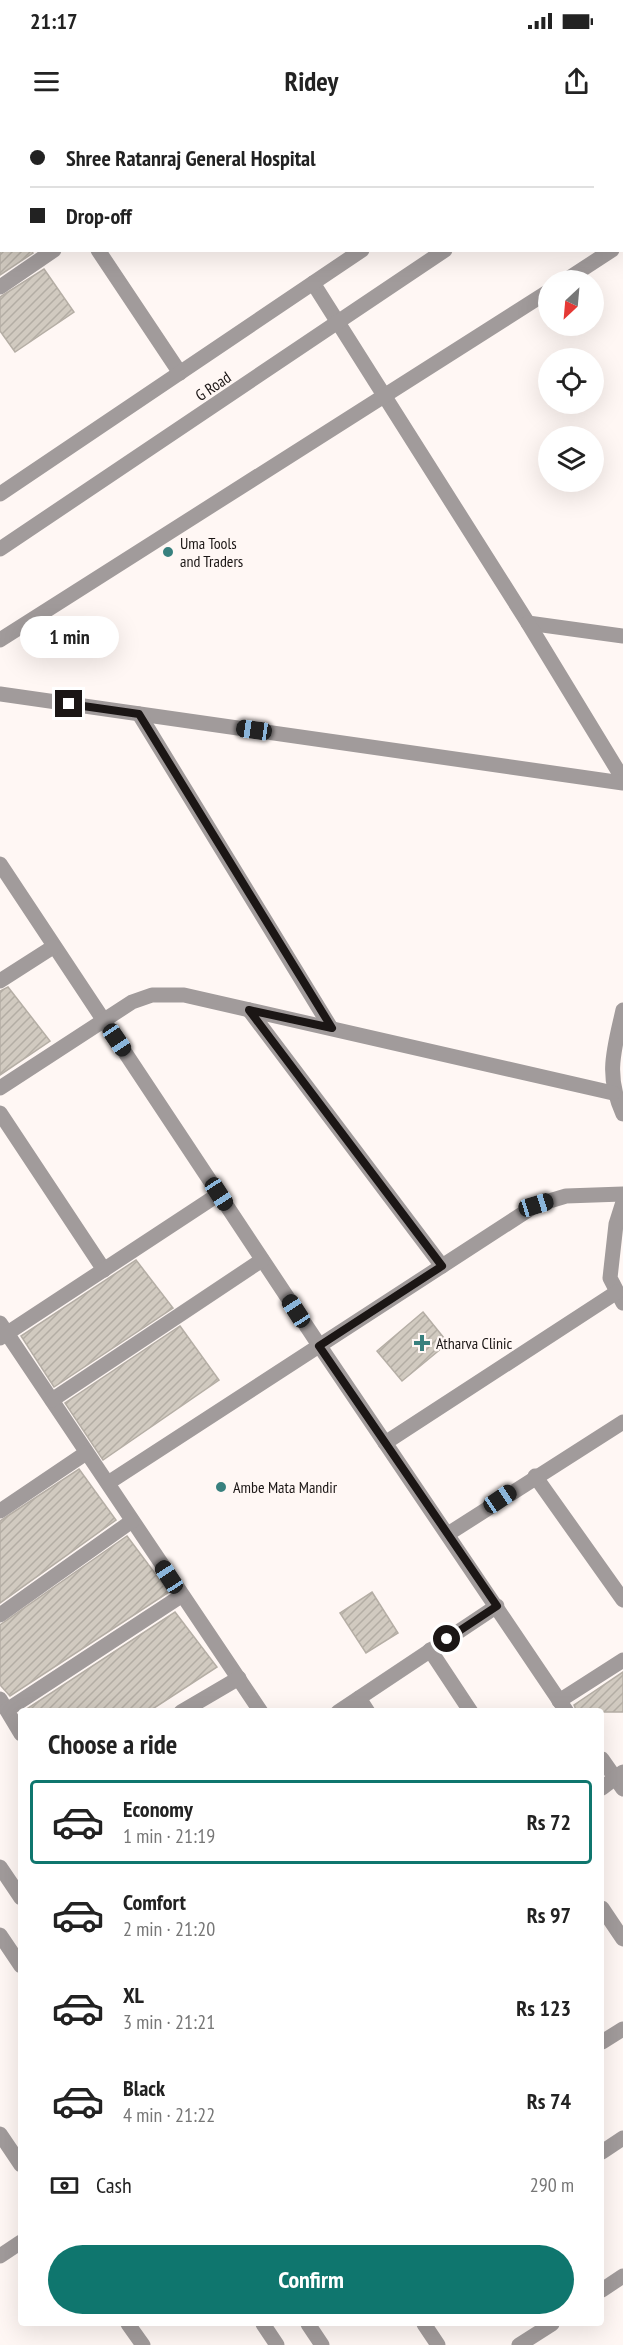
<!DOCTYPE html>
<meta charset="utf-8">
<style>
:root{--surface:#fff;--page:#f2f2f2;--text:#222;--muted:#767676;--line:#e0e0e0;--accent:#0f766e}
body{margin:0;font-family:"PT Sans Narrow",sans-serif;background:var(--page);color:var(--text);height:100vh;display:flex;flex-direction:column;font-size:22px;white-space:nowrap}
*{box-sizing:border-box;margin:0}
p{font-size:20px;color:var(--muted)}
.icon{flex:none;width:33px;height:33px;fill:none;stroke:currentColor;stroke-width:2;stroke-linecap:round;stroke-linejoin:round}
.map{position:relative;flex:1;overflow:hidden}
.details{position:absolute;left:18px;top:1588px;width:586px;height:618px;display:flex;flex-direction:column;background:var(--surface);border-radius:6px;box-shadow:0 6px 24px #0002}
.details>*{flex:none}
.hud{position:absolute;left:0px;top:0px;width:624px;height:132px;box-shadow:0 6px 24px #0002;display:grid;align-content:center;height:132px;padding:0 30px;background:var(--surface)}
.needle{width:39px;rotate:206deg}
.buttons{position:absolute;left:538px;top:150px;display:grid;gap:12px}
.buttons a{display:grid;place-items:center;width:66px;height:66px;border-radius:50%;background:var(--surface);box-shadow:0 6px 24px #0002;font-size:30px}
.end{position:absolute;width:27px;height:27px;margin:-14px;border:8px solid #1b1615;background:#fff;box-shadow:0 0 0 3px #fff}
.from{border-radius:50%}
.bubble{position:absolute;height:42px;border-radius:21px;background:var(--surface);box-shadow:0 6px 24px #0002;font-size:20px;font-weight:800;line-height:42px;text-align:center}
.car{position:absolute;width:18px;height:36px;margin:-18px -9px;border-radius:8px;box-shadow:0 0 4px 2px #0007;background:linear-gradient(#222 24%,#8ab4d8 0 40%,#222 0 76%,#8ab4d8 0 86%,#222 0)}
.hud b{display:flex;align-items:center;gap:21px;height:57px;font-size:22px}
.hud b+b{border-top:2px solid var(--line)}
.hud i{width:15px;height:15px;background:var(--text)}
ul{padding:0;list-style:none}
li{display:flex;align-items:center;gap:18px;height:84px;margin:0 12px 9px;padding:0 18px;border:3px solid transparent;border-radius:6px}
li div{flex:1}
li b{display:block;font-size:22px}
li em{font-style:normal;font-weight:800}
li.selected{border-color:var(--accent)}
li>.icon{width:54px;height:54px;stroke-width:1.5}
h2{padding:0 30px;font-size:27px;line-height:72px}
.pay{display:flex;align-items:center;gap:15px;height:66px;padding:0 30px;font-size:22px}
.pay p{margin-inline-start:auto}
.button{display:flex;gap:12px;margin-top:auto;padding:12px 30px}
.button a{flex:1;height:69px;border-radius:36px;background:var(--accent);color:#fff;font-size:24px;font-weight:800;line-height:69px;text-align:center}
.status{display:flex;justify-content:space-between;align-items:center;height:42px;padding:0 30px;background:var(--surface);direction:ltr}
.status svg{height:16px;fill:currentColor}
header{display:flex;justify-content:space-between;align-items:center;height:78px;padding:0 30px;background:var(--surface);font-size:27px;font-weight:800}
.map>svg:first-child{display:block}
.building{fill:url(#building-hatch);stroke:#b5aea5;stroke-width:1.5}
.lines{fill:none;stroke-linecap:round;stroke-linejoin:round}
.minor{stroke:#a19b9b;stroke-width:15}
.route{stroke:#1b1615;stroke-width:8}
.poi-dot{fill:#38807e;stroke:#fff7f4;stroke-width:2}
.labels{text-anchor:middle;dominant-baseline:central;stroke-width:4.5;stroke-linejoin:round;paint-order:stroke}
.street-label{font-size:16px;fill:#1b1615;stroke:#fff7f4}
.poi-label{font-size:16px;fill:#1b1615;stroke:#fff7f4;text-anchor:start}
</style>
<div class="status"><b>21:17</b><svg viewBox="0 0 49 12"><path d="M0 12V9h3v3zM5 12V6h3v6zM10 12V3h3v9zM15 12V0h3v12zM26 1h20v11H26zM47 4h2v5h-2z"/></svg></div>
<header><svg class="icon" aria-label="menu" viewBox="0 0 24 24"><path d="M4 6h16M4 12h16M4 18h16"/></svg>Ridey<svg class="icon" aria-label="share" viewBox="0 0 24 24"><path d="M12 15V3M7 8l5-5 5 5M5 13v7h14v-7"/></svg></header>
<div class="map">
<svg width="623" height="2225" viewBox="0 0 623 2225">
<defs>
<pattern id="building-hatch" width="6" height="6" patternUnits="userSpaceOnUse" patternTransform="scale(1.5)"><rect width="6" height="6" fill="#d1cac0"/><path d="M-1 1l2-2M0 6l6-6M5 7l2-2" fill="none" stroke="#b3ada4"/></pattern>
</defs>
<rect width="100%" height="100%" fill="#fff7f4"/>
<!-- building -->
<g class="building">
<polygon points="0,130 31,130 33,133 0,155"/>
<polygon points="44,149 74,192 15,232 0,211 0,177"/>
<polygon points="8,867 50,921 0,955 0,871"/>
<polygon points="136,1140 173,1188 54,1267 21,1216"/>
<polygon points="423,1192 448,1223 402,1261 377,1231"/>
<polygon points="180,1206 219,1260 103,1340 65,1283"/>
<polygon points="79,1349 116,1400 0,1483 0,1401"/>
<polygon points="127,1416 169,1472 10,1576 0,1565 0,1505"/>
<polygon points="372,1472 398,1513 366,1533 340,1493"/>
<polygon points="175,1492 217,1547 148,1592 22,1592"/>
<polygon points="623,1552 623,1592 577,1592 574,1585"/>
</g>
<g class="lines">
<!-- minor -->
<g class="minor">
<polyline points="11,0 12,2"/>
<polyline points="554,2 556,0"/>
<polyline points="622,10 623,9"/>
<polyline points="622,124 623,124"/>
<polyline points="98,130 180,253"/>
<polyline points="566,160 612,130"/>
<polyline points="313,163 528,503 623,516"/>
<polyline points="0,167 54,130"/>
<polyline points="0,374 362,130"/>
<polyline points="0,429 445,130"/>
<polyline points="528,503 623,659"/>
<polyline points="0,520 549,171"/>
<polyline points="0,574 623,663"/>
<polyline points="139,594 331,908"/>
<polyline points="0,744 319,1225 567,1592"/>
<polyline points="0,861 53,827"/>
<polyline points="249,890 442,1146"/>
<path d="M623,890c-9,40 -18,65 0,104"/>
<polyline points="0,968 132,882 152,875 184,875 613,973"/>
<polyline points="0,993 104,1150"/>
<polyline points="623,1082 616,1104 610,1158 623,1183"/>
<polyline points="0,1203 261,1592"/>
<polyline points="0,1218 219,1074"/>
<polyline points="52,1280 262,1140"/>
<polyline points="385,1323 617,1172"/>
<polyline points="535,1356 623,1480"/>
<polyline points="108,1363 536,1085 566,1076 623,1074"/>
<polyline points="0,1391 86,1333"/>
<polyline points="448,1414 623,1302"/>
<polyline points="0,1495 132,1401"/>
<polyline points="430,1530 471,1592"/>
<polyline points="359,1578 368,1592"/>
<polyline points="0,1579 21,1614"/>
<polyline points="559,1581 623,1540"/>
<polyline points="7,1590 181,1476"/>
<polyline points="181,1592 239,1558"/>
<polyline points="338,1592 497,1486"/>
<polyline points="602,1639 623,1669"/>
<polyline points="602,1668 623,1652"/>
<polyline points="0,1747 21,1778"/>
<polyline points="602,1788 623,1819"/>
<polyline points="0,1815 21,1846"/>
<polyline points="602,1922 623,1909"/>
<polyline points="0,2014 21,2045"/>
<polyline points="602,2032 623,2018"/>
<polyline points="0,2136 21,2122"/>
<polyline points="602,2170 623,2156"/>
<polyline points="128,2204 143,2225"/>
<polyline points="263,2204 277,2225"/>
<polyline points="308,2204 322,2225"/>
<polyline points="424,2204 438,2225"/>
<polyline points="519,2225 552,2204"/>
</g>
</g>
<g class="lines">
<!-- route -->
<polyline class="route" points="69,584 139,594 332,908 249,890 442,1146 319,1226 497,1486 447,1519"/>
</g>
<!-- markers -->
<g class="poi-dot">
<circle cx="168" cy="432" r="6"/>
<path d="M419 1214h6v6h6v6h-6v6h-6v-6h-6v-6h6z"/>
<circle cx="221" cy="1367" r="6"/>
</g>
<g class="labels">
<!-- street labels -->
<g class="street-label">
<text transform="translate(213 266) rotate(-34)">G Road</text>
</g>
<!-- poi labels -->
<g class="poi-label">
<text x="180" y="423">Uma Tools<tspan x="180" dy="18">and Traders</tspan></text>
<text x="436" y="1223">Atharva Clinic</text>
<text x="233" y="1367">Ambe Mata Mandir</text>
</g>
</g>
</svg>
<div class="buttons">
<a><svg class="needle" viewBox="-14 -14 28 28"><path d="M0-13l5 13h-10z" fill="#e53935"/><path d="M0 13l5-13h-10z" fill="#767676"/></svg></a>
<a><svg class="icon" aria-label="locate" viewBox="0 0 24 24"><circle cx="12" cy="12" r="6"/><path d="M12 2v4M12 18v4M2 12h4M18 12h4"/></svg></a>
<a><svg class="icon" aria-label="layers" viewBox="0 0 24 24"><path d="M12 4l9 5-9 5-9-5zM3 14l9 5 9-5"/></svg></a>
</div>
<i class="end from" style="left:447px;top:1519px"></i>
<i class="end" style="left:69px;top:584px"></i>
<div class="bubble" style="left:20px;top:496px;width:99px">1 min</div>
<i class="car" style="left:254px;top:610px;rotate:278deg"></i>
<i class="car" style="left:117px;top:920px;rotate:146deg"></i>
<i class="car" style="left:219px;top:1074px;rotate:147deg"></i>
<i class="car" style="left:536px;top:1085px;rotate:73deg"></i>
<i class="car" style="left:296px;top:1191px;rotate:327deg"></i>
<i class="car" style="left:500px;top:1379px;rotate:56deg"></i>
<i class="car" style="left:169px;top:1457px;rotate:327deg"></i>
<div class="hud">
<b><i class="from"></i>Shree Ratanraj General Hospital</b>
<b><i></i>Drop-off</b>
</div>
<section class="details">
<h2>Choose a ride</h2>
<ul>
<li class="selected"><svg class="icon" aria-label="car" viewBox="0 0 24 24"><path d="M5 17H2v-5l4-1 3-4h7l3 4 3 1v5h-3M9 17h6M6 11h13"/><circle cx="7" cy="17" r="2"/><circle cx="17" cy="17" r="2"/></svg><div><b>Economy</b><p>1 min · 21:19</p></div><em>Rs 72</em></li>
<li><svg class="icon" aria-label="car" viewBox="0 0 24 24"><path d="M5 17H2v-5l4-1 3-4h7l3 4 3 1v5h-3M9 17h6M6 11h13"/><circle cx="7" cy="17" r="2"/><circle cx="17" cy="17" r="2"/></svg><div><b>Comfort</b><p>2 min · 21:20</p></div><em>Rs 97</em></li>
<li><svg class="icon" aria-label="car" viewBox="0 0 24 24"><path d="M5 17H2v-5l4-1 3-4h7l3 4 3 1v5h-3M9 17h6M6 11h13"/><circle cx="7" cy="17" r="2"/><circle cx="17" cy="17" r="2"/></svg><div><b>XL</b><p>3 min · 21:21</p></div><em>Rs 123</em></li>
<li><svg class="icon" aria-label="car" viewBox="0 0 24 24"><path d="M5 17H2v-5l4-1 3-4h7l3 4 3 1v5h-3M9 17h6M6 11h13"/><circle cx="7" cy="17" r="2"/><circle cx="17" cy="17" r="2"/></svg><div><b>Black</b><p>4 min · 21:22</p></div><em>Rs 74</em></li>
</ul>
<div class="pay"><svg class="icon" aria-label="cash" viewBox="0 0 24 24"><path d="M3 7h18v10H3z"/><circle cx="12" cy="12" r="2"/></svg>Cash<p>290 m</p></div>
<div class="button"><a>Confirm</a></div>
</section>
</div>
